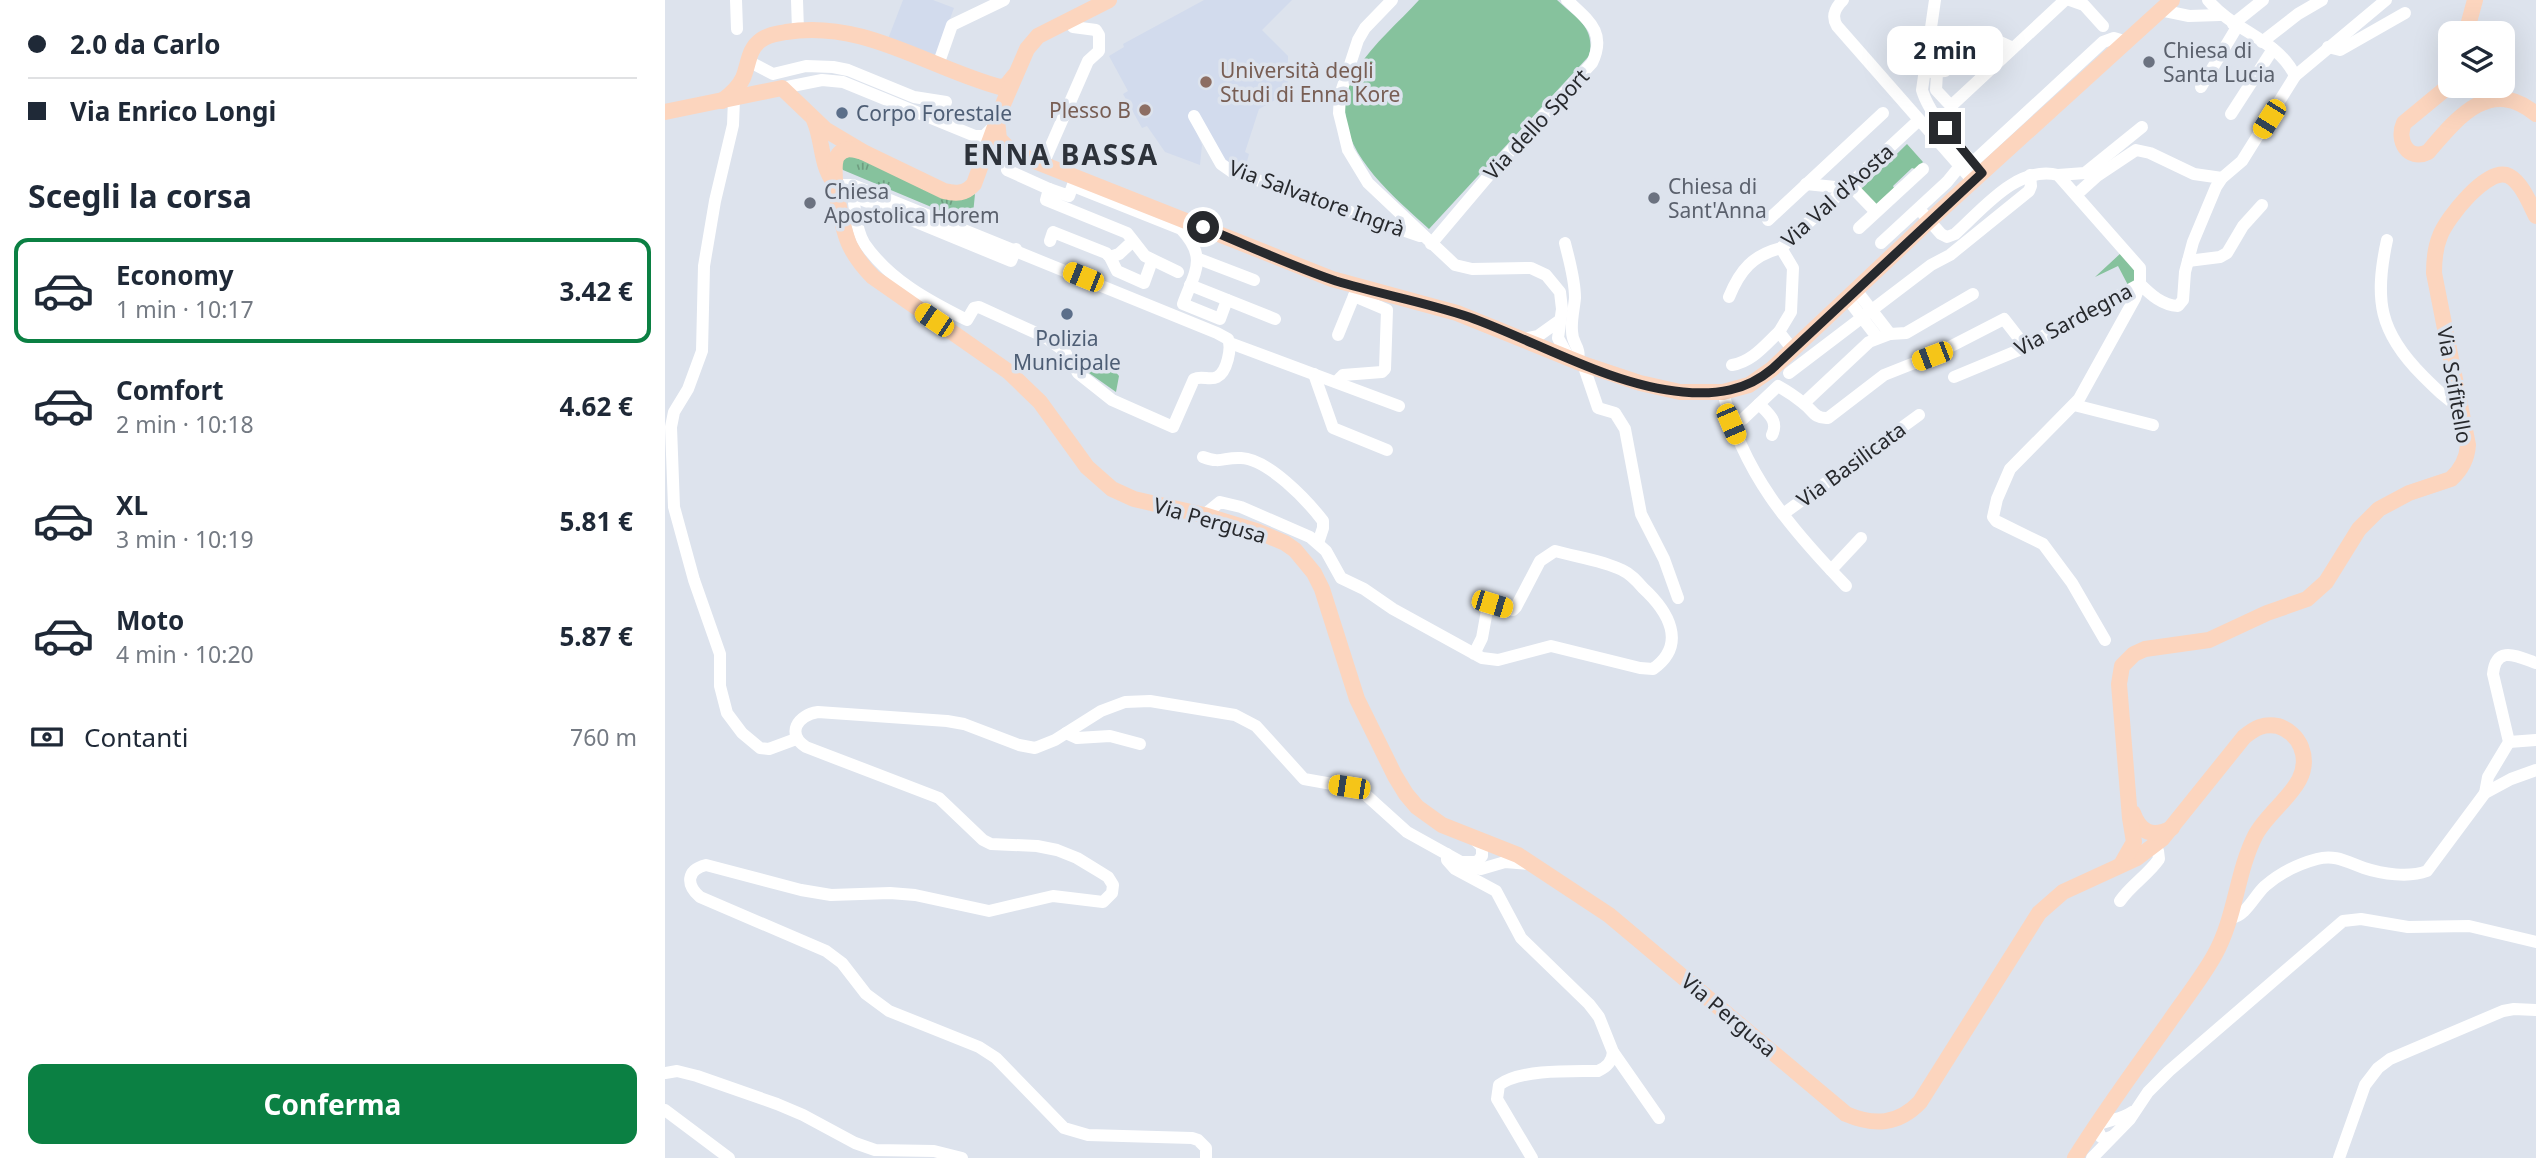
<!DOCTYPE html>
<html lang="it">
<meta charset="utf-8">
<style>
:root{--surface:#fff;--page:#f6f6f7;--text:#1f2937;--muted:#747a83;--line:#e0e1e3;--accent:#0b8043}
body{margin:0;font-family:"Noto Sans",sans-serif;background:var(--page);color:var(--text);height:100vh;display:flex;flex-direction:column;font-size:26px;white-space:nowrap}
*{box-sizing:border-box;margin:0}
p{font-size:23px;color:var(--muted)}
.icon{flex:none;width:38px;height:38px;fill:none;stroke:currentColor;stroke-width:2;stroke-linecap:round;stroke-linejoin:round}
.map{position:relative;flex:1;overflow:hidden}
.panel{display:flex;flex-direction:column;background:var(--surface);width:665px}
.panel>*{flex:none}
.hud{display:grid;align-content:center;height:154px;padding:0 28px;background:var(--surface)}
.controls{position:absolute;left:1773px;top:21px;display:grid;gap:14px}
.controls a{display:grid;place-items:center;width:77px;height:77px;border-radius:14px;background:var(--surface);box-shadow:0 7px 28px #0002;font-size:35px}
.end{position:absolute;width:32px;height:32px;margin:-16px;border:9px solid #27292d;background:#fff;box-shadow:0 0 0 4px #fff}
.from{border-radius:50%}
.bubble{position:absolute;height:49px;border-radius:14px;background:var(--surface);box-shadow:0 7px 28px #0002;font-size:23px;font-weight:700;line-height:49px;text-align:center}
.car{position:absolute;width:21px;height:42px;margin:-21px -10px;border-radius:9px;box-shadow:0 0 5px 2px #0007;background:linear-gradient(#f5c518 24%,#345 0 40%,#f5c518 0 76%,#345 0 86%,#f5c518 0)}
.hud b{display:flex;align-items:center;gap:24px;height:66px;font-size:26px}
.hud b+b{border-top:2px solid var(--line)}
.hud i{width:18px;height:18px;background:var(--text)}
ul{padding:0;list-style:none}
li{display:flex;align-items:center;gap:21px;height:105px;margin:0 14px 10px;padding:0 14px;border:4px solid transparent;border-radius:14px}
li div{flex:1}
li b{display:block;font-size:26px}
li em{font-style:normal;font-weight:700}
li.current{border-color:var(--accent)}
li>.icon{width:63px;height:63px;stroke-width:1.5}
h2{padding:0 28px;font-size:32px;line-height:84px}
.pay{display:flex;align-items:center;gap:18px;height:77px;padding:0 28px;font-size:26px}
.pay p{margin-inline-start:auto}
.action{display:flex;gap:14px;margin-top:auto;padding:14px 28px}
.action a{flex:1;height:80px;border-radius:14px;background:var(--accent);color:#fff;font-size:28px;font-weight:700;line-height:80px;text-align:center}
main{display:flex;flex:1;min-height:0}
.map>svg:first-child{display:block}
.built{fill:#d2dbed}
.grass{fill:url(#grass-tufts)}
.green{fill:#86c29d}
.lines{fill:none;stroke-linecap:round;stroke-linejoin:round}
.minor{stroke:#fff;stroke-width:12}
.major{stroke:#fcd5be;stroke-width:16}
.route{stroke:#27292d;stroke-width:9}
.worship-dot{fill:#6b7280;stroke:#dde3ed;stroke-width:2.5}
.education-dot{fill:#8d6e63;stroke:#dde3ed;stroke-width:2.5}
.service-dot{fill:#5c6f8a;stroke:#dde3ed;stroke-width:2.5}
.labels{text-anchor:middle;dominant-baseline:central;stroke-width:7;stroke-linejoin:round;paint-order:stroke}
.worship-label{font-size:21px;fill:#5b616d;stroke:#dde3ed;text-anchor:start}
.education-label{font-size:21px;fill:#785e54;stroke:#dde3ed;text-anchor:start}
.service-label{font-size:21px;fill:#4e5e75;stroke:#dde3ed;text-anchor:start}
.street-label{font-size:21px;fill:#27292d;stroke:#dde3ed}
.district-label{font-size:28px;font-weight:bold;letter-spacing:2px;fill:#2d323a;stroke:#dde3ed}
</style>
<main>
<section class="panel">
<div class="hud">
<b><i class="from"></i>2.0 da Carlo</b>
<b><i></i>Via Enrico Longi</b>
</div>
<h2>Scegli la corsa</h2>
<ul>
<li class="current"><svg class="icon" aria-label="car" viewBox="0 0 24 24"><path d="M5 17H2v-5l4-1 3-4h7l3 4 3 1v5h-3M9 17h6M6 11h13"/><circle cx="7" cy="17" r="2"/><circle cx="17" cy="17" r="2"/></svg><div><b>Economy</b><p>1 min · 10:17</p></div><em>3.42 €</em></li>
<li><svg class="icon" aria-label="car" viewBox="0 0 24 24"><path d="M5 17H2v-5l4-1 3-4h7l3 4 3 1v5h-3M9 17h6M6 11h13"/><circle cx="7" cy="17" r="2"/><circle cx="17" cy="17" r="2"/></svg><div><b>Comfort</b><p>2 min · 10:18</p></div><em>4.62 €</em></li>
<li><svg class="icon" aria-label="car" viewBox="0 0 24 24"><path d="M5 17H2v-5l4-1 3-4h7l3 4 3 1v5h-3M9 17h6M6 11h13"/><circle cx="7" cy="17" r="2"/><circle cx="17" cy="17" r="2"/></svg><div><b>XL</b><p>3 min · 10:19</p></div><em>5.81 €</em></li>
<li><svg class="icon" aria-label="car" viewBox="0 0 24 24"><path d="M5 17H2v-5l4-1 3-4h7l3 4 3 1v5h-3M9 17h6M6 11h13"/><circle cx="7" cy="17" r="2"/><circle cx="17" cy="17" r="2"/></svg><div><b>Moto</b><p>4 min · 10:20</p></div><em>5.87 €</em></li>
</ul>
<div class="pay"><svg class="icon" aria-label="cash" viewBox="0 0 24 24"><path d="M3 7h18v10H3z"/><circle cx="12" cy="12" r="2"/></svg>Contanti<p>760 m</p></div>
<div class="action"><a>Conferma</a></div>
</section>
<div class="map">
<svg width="1871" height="1158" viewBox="0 0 1871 1158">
<defs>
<pattern id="grass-tufts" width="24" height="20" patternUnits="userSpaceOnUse" patternTransform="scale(1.75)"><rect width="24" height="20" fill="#86c29d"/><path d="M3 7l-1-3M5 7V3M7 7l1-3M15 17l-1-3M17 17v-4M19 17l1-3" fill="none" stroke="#6e9e80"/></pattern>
</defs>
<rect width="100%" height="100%" fill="#dde3ed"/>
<!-- built -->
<g class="built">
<polygon points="238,0 268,0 289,8 271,57 223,39"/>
<polygon points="539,0 627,0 597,30 623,56 623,85 610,100 594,109 580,152 584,154 580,169 563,162 531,131 537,145 535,165 500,152 482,126 477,128 458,94 463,91 444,56 459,47 458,44"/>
</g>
<!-- grass -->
<polygon class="grass" points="184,153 300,199 310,194 307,224 178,170 174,165"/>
<!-- green -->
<g class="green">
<path d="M754,0h138c19,18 39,27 32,56l-160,173c-43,-40 -113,-94 -71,-161 16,-25 41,-46 61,-68z"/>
<polygon points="1242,144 1258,162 1250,169 1247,168 1228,186 1229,188 1213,204 1210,204 1196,189"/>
<polygon points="1457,252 1473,276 1464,287 1453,266 1430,277"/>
<polygon points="438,357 454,376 451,392 424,373 427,368 427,359"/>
</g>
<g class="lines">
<!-- minor -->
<g class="minor">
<polyline points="71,0 72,29"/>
<polyline points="132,0 133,30"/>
<polyline points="727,0 700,28 693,40 675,95 674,113 678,129 683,150 703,183 790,265 807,269 866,268 881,275 895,292 897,309 893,338 904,358"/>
<path d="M1178,0c-8,8 -12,16 -6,26l136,155"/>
<path d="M1270,0l-13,90c7,24 37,59 55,77"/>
<polyline points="1405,0 1419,5 1438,26"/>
<path d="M1543,0c25,31 71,40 87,76"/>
<polyline points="1495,10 1524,16 1555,15"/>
<polyline points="1568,24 1598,0"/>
<polyline points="1597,42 1633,14 1657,0"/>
<polyline points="1663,47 1675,50 1740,13"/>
<polyline points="83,61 108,74 141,66 168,67 183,70 249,97 281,102"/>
<polyline points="273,65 287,25 339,0"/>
<polyline points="1266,72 1280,71 1318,37 1324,37 1348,48"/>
<polyline points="1272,73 1271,90 1286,106 1400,0"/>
<polyline points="1536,87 1572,27"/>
<polyline points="117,88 157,80 178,82 310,136 319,136 328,127"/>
<polyline points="69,99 68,125 50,201 39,266 37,351 23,389 9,412 6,427 9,507 29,580 55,654 55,686 62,713 77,733 95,748 104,749 131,739"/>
<polyline points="1566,114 1608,49"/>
<polyline points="529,116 556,164 566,171 755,236"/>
<polyline points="1307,163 1438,42 1449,38 1459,41"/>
<polyline points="378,164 423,61 434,51 434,35 431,30 408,27 403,21"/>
<polyline points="342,170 384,189"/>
<polyline points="1393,175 1420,173 1477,127"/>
<polyline points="410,179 404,196 384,189 381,200 462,233 480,256 513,272"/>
<polyline points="1141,184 1180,188"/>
<path d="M170,185h18l364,148 11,6c4,9 -1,33 -11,38 -7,4 -15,-2 -23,2l-21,48 -61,-27 -34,-27 -14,-22 -19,-14 -66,-30 -5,1 -7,12c-38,-19 -78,-40 -103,-77 -8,-13 -11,-43 -11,-58"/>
<polyline points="1185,185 1211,212"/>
<path d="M408,186l108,43c27,29 14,42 2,75l37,15 7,-19"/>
<polyline points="1411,195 1432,176 1471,150 1485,153 1529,174 1557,178"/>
<polyline points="188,196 346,261 351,249"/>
<path d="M1254,209l22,25 6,3 8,-3c28,-25 62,-69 103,-59l82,93v16l-95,51 -9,8 -82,34"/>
<polyline points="1103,220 1218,113"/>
<polyline points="1194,228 1258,169"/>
<path d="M1722,240c-13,60 -8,92 36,136 12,12 23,23 38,32"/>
<polyline points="385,241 388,232 441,253 445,257 452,271 479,283 487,261"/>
<path d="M900,243c4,17 10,36 10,55 -1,11 -4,22 -3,33 0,14 9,14 6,31"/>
<polyline points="1216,243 1282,182 1295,166"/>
<path d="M766,244l71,-84 90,-97c15,-31 -4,-43 -25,-63"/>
<polyline points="445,257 454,254 468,241"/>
<polyline points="534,259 589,280"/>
<polyline points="1523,261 1555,257 1562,253 1578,226 1597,205"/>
<polyline points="525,285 610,319"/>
<polyline points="1191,290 1225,334"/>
<path d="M1064,297c11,-27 24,-42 52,-49l138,-128"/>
<polyline points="1182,298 1212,337"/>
<polyline points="1114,332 1126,312 1128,268 1116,248"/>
<polyline points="673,335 691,291"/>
<polyline points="858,339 873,336 894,321"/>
<polyline points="565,343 734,406"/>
<polyline points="918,364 933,408 950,413 960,429 976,514 999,559 1013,598"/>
<path d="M1067,365c20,-3 33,-20 47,-33l14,18"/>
<polyline points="1124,373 1266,265 1285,255 1364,191 1366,186 1365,175"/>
<polyline points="649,374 668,428 722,450"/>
<polyline points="671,382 678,375 717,372 720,369 722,310 689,296"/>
<path d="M1058,392c19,80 67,136 123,194"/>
<polyline points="1139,403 1204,342 1225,334 1241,333 1308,294"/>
<path d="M1094,404c9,9 20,17 13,31"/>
<polyline points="1409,405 1488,425"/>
<path d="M1066,424l12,-5 35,-33c9,5 18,11 25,17 10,7 11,16 25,15l56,-43 48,-19 72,-37 21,27"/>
<path d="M538,457c19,7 20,0 38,1 27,1 66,42 82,63v7l-5,15"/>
<polyline points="1118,514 1254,415"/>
<path d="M539,515l16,-13 21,5 69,30 16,14 15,27 23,11 29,20 89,49 16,2 53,-14 89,22 13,1c35,-25 15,-58 -10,-81 -6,-7 -12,-14 -21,-18 -20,-10 -46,-13 -67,-19l-15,10 -24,46 -3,3 -25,-5 -6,33 -8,16"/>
<polyline points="1166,570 1196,538"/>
<path d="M1440,640l-33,-57 -29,-39 -47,-23 -3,-4 4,-18 13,-30 69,-70 56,-101 5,-14c11,11 22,21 38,22l5,-6 2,-28 8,-30 23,-55 6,-9 20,-17 53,-85 91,-76"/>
<polyline points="401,733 412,738 445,736 475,744"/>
<polyline points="1844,742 1871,740"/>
<path d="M1820,793l3,-16 21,-35 -16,-68c3,-29 23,-18 43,-11"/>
<polyline points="782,854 782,860 790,869 831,891 856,938 924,1004 934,1017 948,1052 994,1118"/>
<polyline points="798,862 812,862 817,856 817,847 807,837"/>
<path d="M1455,901c11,-16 28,-26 39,-42l-1,-8 -4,-5"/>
<path d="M1566,918c15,-2 23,-22 34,-32 15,-13 33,-22 52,-27 18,-5 30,3 47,9 18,6 45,10 63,3l58,-78 26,-14 25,-9"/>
<polyline points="0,1073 12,1071 32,1076 112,1104 138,1115 190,1143 210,1150 269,1151 297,1158"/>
<polyline points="0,1110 64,1158"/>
<path d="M1448,1136l-8,3 -4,-2 -5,-11c12,-7 25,-6 36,-14"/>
<path d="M541,1158v-10l-8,-8 -6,-2 -104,-3 -24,-7 -68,-70 -17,-11 -90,-36 -23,-17 -24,-31 -16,-12 -126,-54c-14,-12 -14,-27 6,-32l95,25 30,5 59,-2 25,2 74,16 64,-15 50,6 9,-9 1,-8 -5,-8 -8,-5 -23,-14 -20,-8 -20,-4 -46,-2 -8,-4 -44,-42 -133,-51c-20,-13 -9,-32 12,-35l129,9 17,3 55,21 16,3 20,-8 46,-29 24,-9 25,-1 85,14 21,11 48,53 45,8 17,8 41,37 63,35 11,2 24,-7 25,2"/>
<path d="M867,1158l-35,-59 2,-14c21,-16 73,-14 99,-14 9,-4 14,-9 15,-19"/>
<polyline points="1427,1158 1465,1119 1483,1092 1504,1071 1678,921 1696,919 1743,927 1804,926 1871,942"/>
<polyline points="1674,1158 1700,1085 1713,1068 1725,1059 1838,1011 1849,1009 1871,1010"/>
</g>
<!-- major -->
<g class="major">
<polyline points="1801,33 1810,0"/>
<path d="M1785,85l-46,38c-8,17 4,39 24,29 29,-34 62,-76 108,-38"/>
<path d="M57,101c8,-6 17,-14 21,-23 6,-14 5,-29 18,-38 8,-6 16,-6 25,-8 77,-13 143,36 214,55l6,-1 8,-10"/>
<path d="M0,112l117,-24 44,42 37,22 81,39c12,3 21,3 30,-7l30,-82 23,-53 11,-13 71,-36"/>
<path d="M149,120c9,20 6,42 19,61"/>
<polyline points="332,120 334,139 347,152 667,279 792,313 918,364 975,383 1015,392 1058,392 1084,385 1107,369 1264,221 1507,0"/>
<path d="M198,152c-9,-2 -18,-6 -25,3 -10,12 5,77 12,91 6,12 14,22 23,31l136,95 31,30 47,65 25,22 22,10 70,16 55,17 26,11 10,7 19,23 8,16 35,110 38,77 11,18 11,13 25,18 76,30 91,60 237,199c28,12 52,11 74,-12l119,-189 24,-21 74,-34 25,-19 82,-102c11,-9 20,-14 34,-11 10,3 19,11 23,21 15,37 -31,59 -46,89 -19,38 -19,81 -41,120 -13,23 -30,44 -45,66 -32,45 -65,89 -94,136"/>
<path d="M1468,813c7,20 20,25 39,15"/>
<path d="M1456,865l13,-23 -4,-24 -11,-134 3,-18 12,-12 11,-5 64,-9 58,-27 40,-14 19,-17 33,-53 20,-20 30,-16 42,-14c10,-9 16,-20 17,-34l-34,-172c0,-13 1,-25 6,-37 6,-17 48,-71 69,-60 13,7 21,28 27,40"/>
</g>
</g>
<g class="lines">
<!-- route -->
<path class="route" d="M538,227c44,18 88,39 133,54 43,13 89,21 133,36 67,24 142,69 214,75 33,3 63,-1 89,-23l210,-196 -37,-45"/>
</g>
<!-- markers -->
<g class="worship-dot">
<circle cx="1484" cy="62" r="7"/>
<circle cx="989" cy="198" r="7"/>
<circle cx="145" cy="203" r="7"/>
</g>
<g class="education-dot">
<circle cx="541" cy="82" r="7"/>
<circle cx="480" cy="110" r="7"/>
</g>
<g class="service-dot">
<circle cx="177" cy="113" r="7"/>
<circle cx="402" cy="314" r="7"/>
</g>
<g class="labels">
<!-- worship labels -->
<g class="worship-label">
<text x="1498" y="50">Chiesa di<tspan x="1498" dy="24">Santa Lucia</tspan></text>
<text x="1003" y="186">Chiesa di<tspan x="1003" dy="24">Sant'Anna</tspan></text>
<text x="159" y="191">Chiesa<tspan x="159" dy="24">Apostolica Horem</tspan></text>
</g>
<!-- education labels -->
<g class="education-label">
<text x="555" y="70">Università degli<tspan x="555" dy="24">Studi di Enna Kore</tspan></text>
<text x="466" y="110" text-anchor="end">Plesso B</text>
</g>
<!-- service labels -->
<g class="service-label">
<text x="191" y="113">Corpo Forestale</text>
<text x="402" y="338" text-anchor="middle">Polizia<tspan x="402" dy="24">Municipale</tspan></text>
</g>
<!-- street labels -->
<g class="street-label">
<text transform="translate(871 124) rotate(-47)">Via dello Sport</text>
<text transform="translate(1172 195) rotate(-42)">Via Val d'Aosta</text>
<text transform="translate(652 198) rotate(20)">Via Salvatore Ingrà</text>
<text transform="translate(1408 319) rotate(-28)">Via Sardegna</text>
<text transform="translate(1790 385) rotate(80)">Via Scifitello</text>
<text transform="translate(1186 464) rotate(-36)">Via Basilicata</text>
<text transform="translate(545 520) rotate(16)">Via Pergusa</text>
<text transform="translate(1064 1015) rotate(40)">Via Pergusa</text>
</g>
<!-- district labels -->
<g class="district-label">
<text x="396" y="154">ENNA BASSA</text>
</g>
</g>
</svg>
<div class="controls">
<a><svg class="icon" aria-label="layers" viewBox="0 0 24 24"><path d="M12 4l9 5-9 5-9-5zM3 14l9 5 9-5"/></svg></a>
</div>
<i class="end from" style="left:538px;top:227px"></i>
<i class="end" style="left:1280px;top:128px"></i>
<div class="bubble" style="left:1222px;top:26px;width:116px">2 min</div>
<i class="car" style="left:1604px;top:119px;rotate:212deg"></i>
<i class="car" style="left:418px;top:277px;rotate:292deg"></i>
<i class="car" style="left:269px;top:320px;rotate:304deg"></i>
<i class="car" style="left:1267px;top:356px;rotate:249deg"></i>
<i class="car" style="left:1066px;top:424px;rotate:157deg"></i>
<i class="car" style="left:827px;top:604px;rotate:107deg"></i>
<i class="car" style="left:684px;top:787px;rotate:279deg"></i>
</div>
</main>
